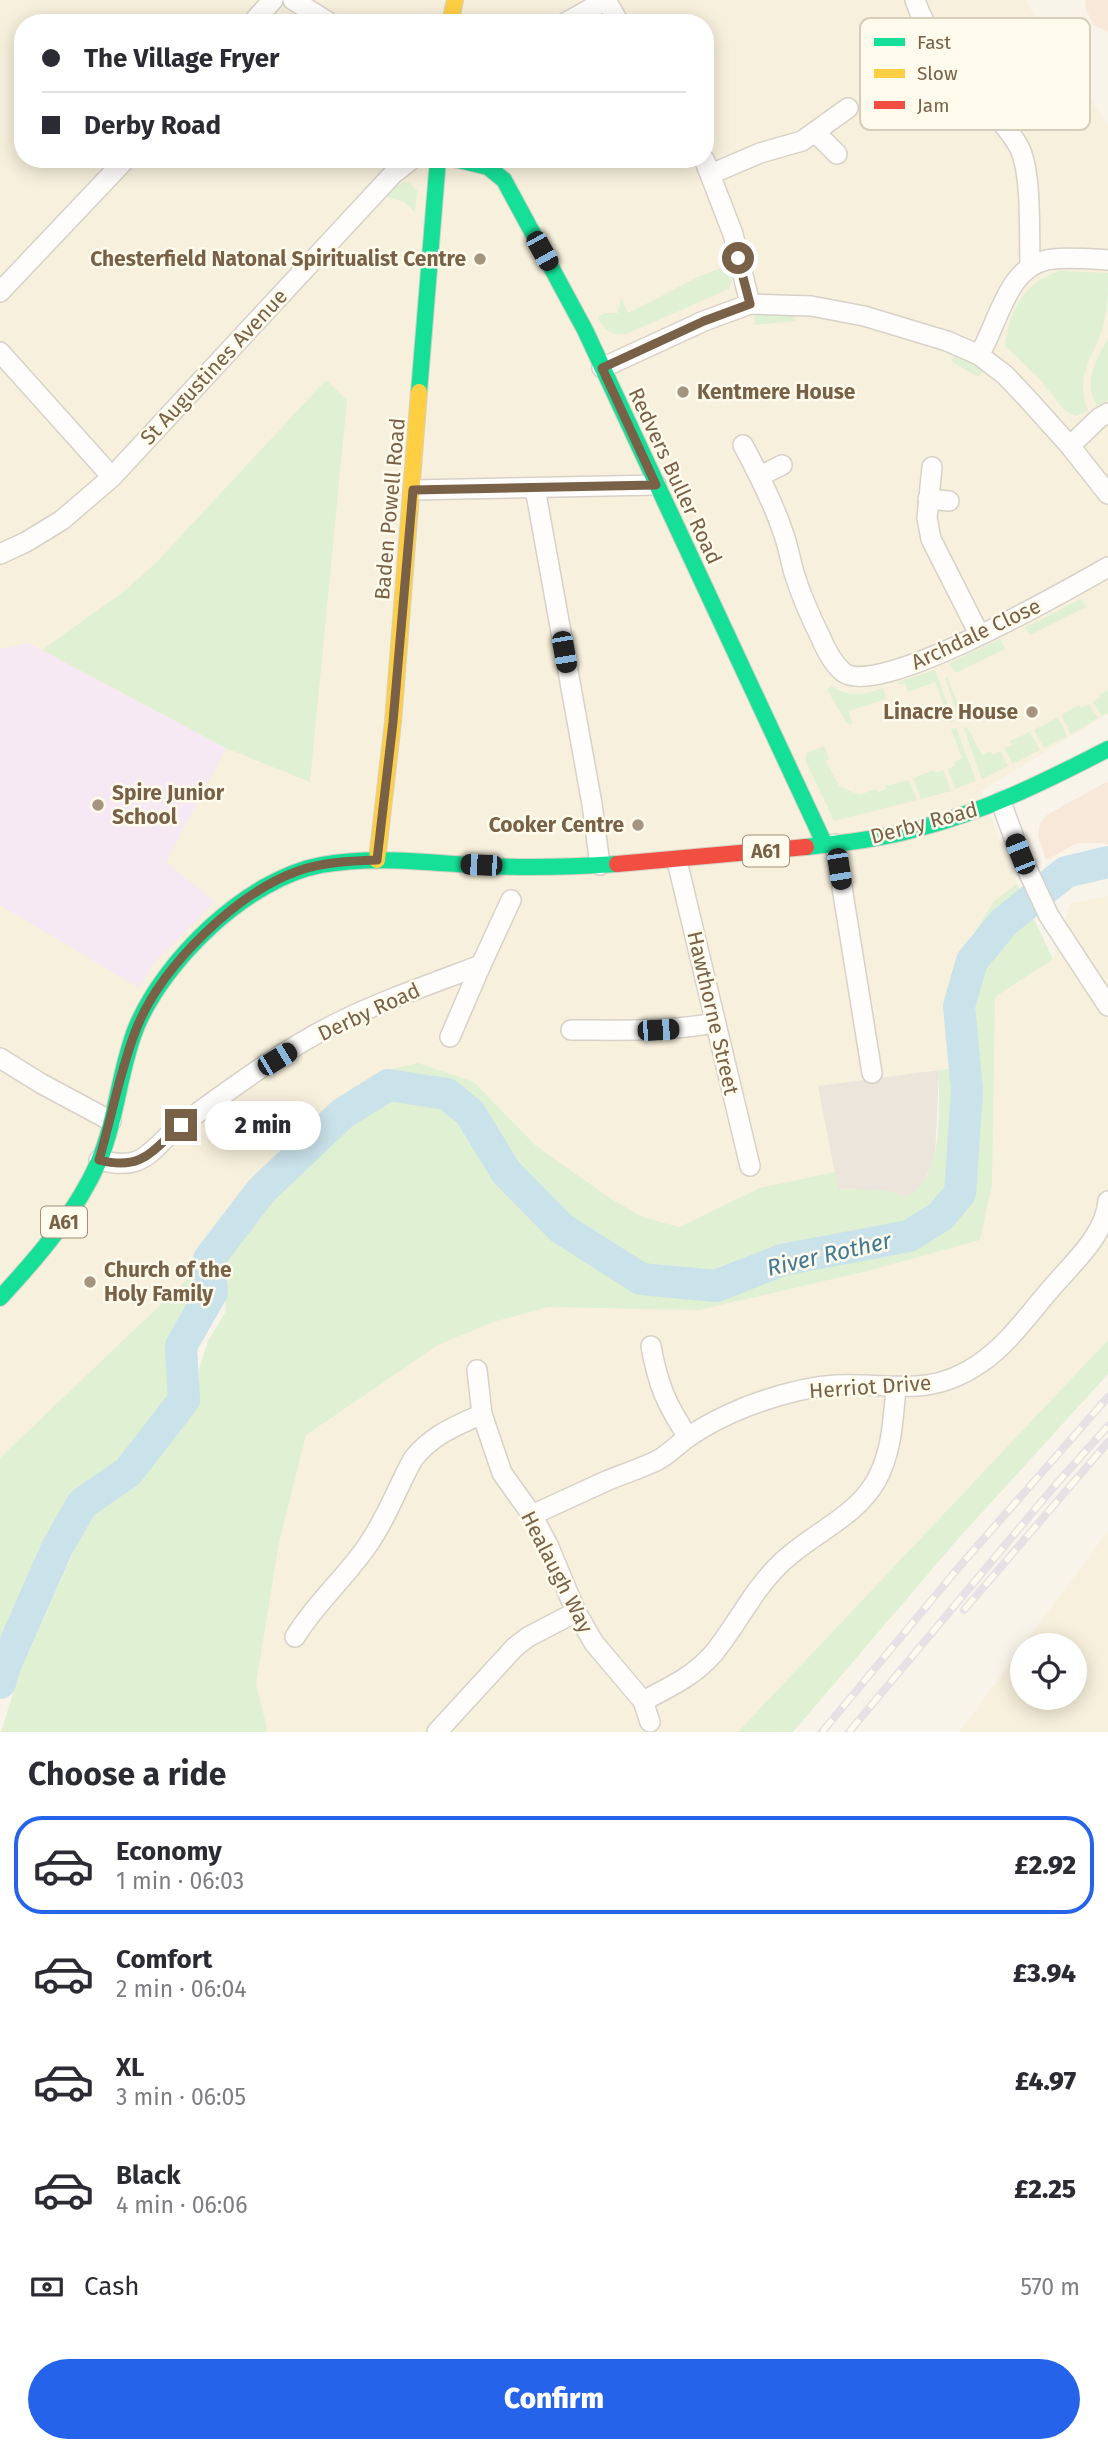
<!DOCTYPE html>
<meta charset="utf-8">
<style>
:root{--surface:#fff;--page:#f2f2f3;--text:#2b2b33;--muted:#7c7c81;--line:#e1e1e2;--accent:#2563eb}
body{margin:0;font-family:"Fira Sans",sans-serif;background:var(--page);color:var(--text);height:100vh;display:flex;flex-direction:column;font-size:26px;white-space:nowrap}
*{box-sizing:border-box;margin:0}
p{font-size:23px;color:var(--muted)}
.icon{flex:none;width:38px;height:38px;fill:none;stroke:currentColor;stroke-width:2;stroke-linecap:round;stroke-linejoin:round}
.map{position:relative;height:1732px;overflow:hidden}
.panel{display:flex;flex-direction:column;background:var(--surface);flex:1}
.panel>*{flex:none}
.guide{position:absolute;left:14px;top:14px;width:700px;height:154px;border-radius:28px;box-shadow:0 4px 18px #0003;display:grid;align-content:center;height:154px;padding:0 28px;background:var(--surface)}
.controls{position:absolute;left:1010px;top:1633px;display:grid;gap:14px}
.controls a{display:grid;place-items:center;width:77px;height:77px;border-radius:50%;background:var(--surface);box-shadow:0 4px 18px #0003;font-size:35px}
.end{position:absolute;width:32px;height:32px;margin:-16px;border:9px solid #796147;background:#fff;box-shadow:0 0 0 4px #fff}
.from{border-radius:50%}
.bubble{position:absolute;height:49px;border-radius:24px;background:var(--surface);box-shadow:0 4px 18px #0003;font-size:23px;font-weight:800;line-height:49px;text-align:center}
.car{position:absolute;width:21px;height:42px;margin:-21px -10px;border-radius:9px;box-shadow:0 0 5px 2px #0007;background:linear-gradient(#222 24%,#8ab4d8 0 40%,#222 0 76%,#8ab4d8 0 86%,#222 0)}
.guide b{display:flex;align-items:center;gap:24px;height:66px;font-size:26px}
.guide b+b{border-top:2px solid var(--line)}
.guide i{width:18px;height:18px;background:var(--text)}
ul{padding:0;list-style:none}
li{display:flex;align-items:center;gap:21px;height:98px;margin:0 14px 10px;padding:0 14px;border:4px solid transparent;border-radius:28px}
li div{flex:1}
li b{display:block;font-size:26px}
li em{font-style:normal;font-weight:800}
li.on{border-color:var(--accent)}
li>.icon{width:63px;height:63px;stroke-width:1.5}
h2{padding:0 28px;font-size:32px;line-height:84px}
.pay{display:flex;align-items:center;gap:18px;height:77px;padding:0 28px;font-size:26px}
.pay p{margin-inline-start:auto}
.cta{display:flex;gap:14px;margin-top:auto;padding:14px 28px}
.cta a{flex:1;height:80px;border-radius:42px;background:var(--accent);color:#fff;font-size:28px;font-weight:800;line-height:80px;text-align:center}
.map>svg:first-child{display:block}
.residential{fill:#f7f0dc;fill-rule:evenodd}
.commercial{fill:#f7e8da}
.industrial{fill:#ebe5db}
.education{fill:#f7e9f3}
.green{fill:#dff0d3}
.lines{fill:none;stroke-linecap:round;stroke-linejoin:round}
.river{stroke:#cae2ea;stroke-width:32}
.street-casing{stroke:#d7d1c8;stroke-width:22}
.fast-casing{stroke:#d6d0c5;stroke-width:18}
.slow-casing{stroke:#d6d0c5;stroke-width:18}
.jam-casing{stroke:#d6d0c5;stroke-width:18}
.street{stroke:#fefdfc;stroke-width:19}
.fast{stroke:#16e098;stroke-width:16}
.slow{stroke:#ffcf43;stroke-width:16}
.jam{stroke:#f24e42;stroke-width:16}
.rail-casing{stroke:#e5e1e5;stroke-width:8}
.rail{stroke:#fffbec;stroke-width:5;stroke-dasharray:16;stroke-linecap:butt}
.route{stroke:#796147;stroke-width:9}
.poi-dot{fill:#a59480;stroke:#fffbec;stroke-width:2.5}
.labels{text-anchor:middle;dominant-baseline:central;stroke-width:5;stroke-linejoin:round;paint-order:stroke}
.shield{fill:#fffbec;stroke:#a18f78;stroke-width:2}
.shield-label{font-size:19px;font-weight:bold;fill:#796147}
.poi-label{font-size:21px;font-weight:bold;fill:#796147;stroke:#fffbec;text-anchor:end}
.street-label{font-size:21px;fill:#796147;stroke:#fffbec}
.water-label{font-size:23px;font-style:italic;fill:#417996;stroke:#fffbec}
.key{fill:#fffbec;stroke:#d7cdba;stroke-width:2}
.key-label{font-size:19px;fill:#796147}
</style>
<div class="map">
<svg width="1108" height="1732" viewBox="0 0 1108 1732">
<rect width="100%" height="100%" fill="#f8f4ea"/>
<!-- residential -->
<g class="residential">
<path d="M0,0h1025l34,54 49,71v589l-127,77 36,93 -23,17 -32,49 -13,49 5,69 -135,18 16,86 -75,16 -81,39 -36,-10 -32,-18 -76,-54 -61,-63 -90,-11 -48,31 -77,74 -62,72 1,21 -198,189zM23,23h682v136h-682z"/>
<polygon points="1108,896 1108,1340 738,1732 268,1732 256,1684 279,1543 306,1434 438,1345 493,1322 548,1307 699,1310 867,1271 980,1240 992,1185 995,997 1053,959 1070,904"/>
<polygon points="1108,1531 1108,1732 959,1732 1022,1647 1022,1698 1074,1698 1074,1645 1023,1645"/>
</g>
<!-- commercial -->
<g class="commercial">
<polygon points="1086,0 1108,0 1108,32 1093,25 1085,6"/>
<polygon points="1108,781 1108,845 1104,843 1078,843 1046,860 1038,836 1040,824 1047,815"/>
</g>
<!-- industrial -->
<polygon class="industrial" points="939,1070 935,1159 918,1191 906,1197 888,1191 838,1189 818,1086"/>
<!-- education -->
<polygon class="education" points="28,643 226,748 166,862 215,902 153,964 139,988 0,905 0,649"/>
<!-- green -->
<g class="green">
<polygon points="404,182 409,183 417,190 415,212 404,202 387,197 395,187"/>
<polygon points="728,265 732,280 729,289 626,334 615,334 605,329 598,318 604,313 618,313 621,298 628,313 700,276"/>
<path d="M1060,271l48,2c0,16 0,33 -4,49 -8,35 -31,49 -16,89l-12,5 -11,-5 -27,-34 -33,-31c4,-35 20,-65 55,-75z"/>
<polygon points="771,313 796,314 795,321 754,325 755,314"/>
<path d="M1108,337v63l-11,6c-15,-29 0,-43 11,-69z"/>
<polygon points="955,354 984,370 978,377 951,361"/>
<polygon points="326,380 347,400 310,782 226,748 42,650 123,592 156,563"/>
<polygon points="1081,599 1086,607 1030,635 1025,627"/>
<polygon points="1000,639 1005,649 955,673 950,663"/>
<polygon points="935,670 954,722 951,723 935,682 908,692 905,683 899,685 898,682"/>
<polygon points="947,677 958,704 962,705 968,716 960,720 945,678"/>
<path d="M832,686c17,12 32,9 51,2l3,11 -37,12 3,13 -5,-1 -20,-33z"/>
<polygon points="1108,690 1108,713 1102,716 1093,702 1100,698 1099,695"/>
<polygon points="1089,704 1098,718 1071,734 1061,715 1079,705 1081,708"/>
<polygon points="1058,717 1067,736 1044,748 1034,730"/>
<polygon points="967,727 982,755 991,751 993,755 1000,751 1008,766 982,779 964,729"/>
<polygon points="956,728 976,781 955,789 948,769 955,766 954,762 962,758 951,729"/>
<polygon points="1030,732 1040,750 1013,764 1004,748 1012,745 1010,741"/>
<polygon points="824,746 829,759 826,761 839,786 859,795 876,789 878,792 886,789 885,786 909,780 917,800 834,821 805,759 807,753"/>
<polygon points="934,770 935,773 943,770 951,791 921,799 913,778"/>
<path d="M1017,884l36,75 -58,38 -3,188 -12,55 -113,31 -168,39 -151,-3 -55,15 -55,23 -132,90 -27,108 -23,141 12,48h-267l18,-58 70,-157 72,-62 37,-50 1,-36 9,-28 18,-30 -3,-41 -5,-9 50,-60 77,-77 44,-29 -5,-24 34,-8 56,19 61,63 76,54 32,18 36,10 81,-39 75,-16 3,17 50,2 18,6c40,-22 32,-87 33,-127l15,-2 -5,-69 11,-43 34,-55z"/>
<polygon points="198,1269 202,1291 170,1344 171,1372 174,1393 120,1463 78,1494 68,1506 0,1652 0,1458"/>
<polygon points="1108,1340 1108,1374 957,1540 793,1732 738,1732"/>
</g>
<g class="lines">
<!-- river -->
<polyline class="river" points="0,1683 5,1666 57,1548 82,1504 128,1472 184,1400 181,1346 212,1292 209,1259 261,1191 342,1114 388,1085 447,1094 470,1113 506,1172 561,1228 641,1279 716,1286 782,1260 909,1236 941,1216 960,1193 967,1091 959,1006 972,961 1004,922 1066,872 1108,862"/>
<!-- street casing -->
<g class="street-casing">
<g id="street">
<polyline points="293,0 330,23"/>
<polyline points="606,0 619,23"/>
<path d="M915,0c14,42 48,76 76,110 10,12 22,24 29,39 12,26 9,87 10,117"/>
<polyline points="252,23 273,0"/>
<polyline points="565,23 606,0"/>
<polyline points="816,133 837,154"/>
<polyline points="704,159 733,234 750,304"/>
<polyline points="711,174 760,153 802,141 848,108"/>
<polyline points="0,292 126,159"/>
<polyline points="0,352 112,477"/>
<path d="M979,355c20,-32 28,-92 74,-96 18,-2 37,0 55,1"/>
<polyline points="602,368 704,321 750,304 811,306 864,316 947,341 979,355 1005,375 1025,396 1070,446 1108,494"/>
<path d="M743,445c15,28 30,57 40,87 5,13 7,27 11,41 7,22 16,43 26,63 5,12 12,27 23,36 34,28 226,-83 265,-105"/>
<polyline points="1070,446 1099,418 1108,413"/>
<polyline points="932,467 927,518 931,539 979,634"/>
<polyline points="760,476 782,465"/>
<polyline points="535,488 592,804 600,865"/>
<polyline points="413,490 656,485"/>
<polyline points="928,499 949,501"/>
<polyline points="0,554 26,542 62,520 112,477 393,174 412,159"/>
<polyline points="1001,802 1020,854 1049,916 1108,1006"/>
<polyline points="835,844 872,1073"/>
<polyline points="677,861 750,1166"/>
<path d="M571,1030c48,0 96,2 143,-7"/>
<polyline points="450,1037 481,965"/>
<polyline points="0,1058 42,1084 111,1121"/>
<path d="M99,1160c50,13 50,-13 86,-38 48,-35 98,-72 152,-99 47,-23 96,-40 144,-58l30,-65"/>
<path d="M651,1346c7,39 15,58 37,91"/>
<polyline points="477,1370 482,1414 502,1473 532,1515 548,1545 576,1612 594,1643 643,1701 650,1722"/>
<path d="M532,1515c24,-11 48,-22 72,-33 18,-8 36,-13 54,-22 11,-6 19,-15 29,-22 18,-13 41,-24 61,-32 27,-10 59,-19 87,-21 55,-3 93,14 144,-21 30,-20 52,-53 76,-80 21,-24 50,-50 53,-83"/>
<path d="M295,1637c20,-33 48,-57 70,-88 20,-27 32,-61 48,-90 20,-25 41,-32 69,-45"/>
<path d="M643,1701c25,-13 51,-25 70,-47 24,-29 39,-63 67,-90 30,-30 74,-45 96,-83 16,-28 17,-62 20,-93"/>
<polyline points="437,1732 515,1647 528,1637 576,1612"/>
</g>
</g>
<!-- fast casing -->
<g class="fast-casing">
<g id="fast">
<polyline points="454,159 488,167 504,180 585,330 825,845"/>
<polyline points="419,392 438,159"/>
<path d="M806,847c37,-4 74,-8 110,-18 68,-17 130,-48 192,-80"/>
<path d="M0,1298c38,-41 76,-85 99,-137 18,-43 20,-90 37,-133 28,-68 111,-149 185,-163 54,-10 110,-2 164,1 44,2 88,1 132,-2"/>
</g>
</g>
<!-- slow casing -->
<g class="slow-casing">
<g id="slow">
<polyline points="450,23 455,0"/>
<polyline points="377,860 393,722 419,392"/>
</g>
</g>
<!-- jam casing -->
<g class="jam-casing">
<polyline id="jam" points="617,864 806,847"/>
</g>
<!-- street -->
<use href="#street" class="street"/>
<!-- fast -->
<use href="#fast" class="fast"/>
<!-- slow -->
<use href="#slow" class="slow"/>
<!-- jam -->
<use href="#jam" class="jam"/>
<!-- rail casing -->
<g class="rail-casing">
<g id="rail">
<polyline points="964,1610 1108,1442"/>
<polyline points="822,1732 959,1567 1108,1397"/>
<polyline points="849,1732 1052,1489 1108,1426"/>
</g>
</g>
<!-- rail -->
<use href="#rail" class="rail"/>
</g>
<g class="lines">
<!-- route -->
<path class="route" d="M181,1125c-30,27 -39,46 -82,35 13,-44 21,-91 38,-133 25,-61 99,-134 161,-156 25,-9 53,-10 79,-11l16,-138 20,-232 243,-5 -54,-117 102,-47 46,-17 -12,-46"/>
</g>
<!-- markers -->
<g class="poi-dot">
<circle cx="480" cy="259" r="7"/>
<circle cx="683" cy="392" r="7"/>
<circle cx="1032" cy="712" r="7"/>
<circle cx="98" cy="805" r="7"/>
<circle cx="638" cy="825" r="7"/>
<circle cx="90" cy="1282" r="7"/>
</g>
<g class="labels">
<!-- shield labels -->
<g class="shield">
<rect x="743" y="835.5" width="46" height="31" rx="5"/>
<rect x="41" y="1206.5" width="46" height="31" rx="5"/>
</g>
<g class="shield-label">
<text x="766" y="851">A61</text>
<text x="64" y="1222">A61</text>
</g>
<!-- poi labels -->
<g class="poi-label">
<text x="466" y="259">Chesterfield Natonal Spiritualist Centre</text>
<text x="697" y="392" text-anchor="start">Kentmere House</text>
<text x="1018" y="712">Linacre House</text>
<text x="112" y="793" text-anchor="start">Spire Junior<tspan x="112" dy="24">School</tspan></text>
<text x="624" y="825">Cooker Centre</text>
<text x="104" y="1270" text-anchor="start">Church of the<tspan x="104" dy="24">Holy Family</tspan></text>
</g>
<!-- street labels -->
<g class="street-label">
<text transform="translate(214 367) rotate(-47)">St Augustines Avenue</text>
<text transform="translate(675 476) rotate(65)">Redvers Buller Road</text>
<text transform="translate(390 509) rotate(-85)">Baden Powell Road</text>
<text transform="translate(976 634) rotate(-25)">Archdale Close</text>
<text transform="translate(924 823) rotate(-15)">Derby Road</text>
<text transform="translate(369 1012) rotate(-25)">Derby Road</text>
<text transform="translate(713 1013) rotate(77)">Hawthorne Street</text>
<text transform="translate(870 1387) rotate(-4)">Herriot Drive</text>
<text transform="translate(557 1572) rotate(63)">Healaugh Way</text>
</g>
<!-- water labels -->
<g class="water-label">
<text transform="translate(829 1254) rotate(-13)">River Rother</text>
</g>
</g>
<!-- legend -->
<rect x="860" y="18" width="230" height="112" rx="10" class="key"/>
<rect x="874" y="38" width="31" height="8" fill="#16e098"/>
<rect x="874" y="69" width="31" height="9" fill="#ffcf43"/>
<rect x="874" y="101" width="31" height="8" fill="#f24e42"/>
<g class="key-label">
<text x="917" y="49">Fast</text>
<text x="917" y="80">Slow</text>
<text x="917" y="112">Jam</text>
</g>
</svg>
<div class="controls">
<a><svg class="icon" aria-label="locate" viewBox="0 0 24 24"><circle cx="12" cy="12" r="6"/><path d="M12 2v4M12 18v4M2 12h4M18 12h4"/></svg></a>
</div>
<i class="end from" style="left:738px;top:258px"></i>
<i class="end" style="left:181px;top:1125px"></i>
<div class="bubble" style="left:205px;top:1101px;width:116px">2 min</div>
<i class="car" style="left:542px;top:251px;rotate:151deg"></i>
<i class="car" style="left:564px;top:652px;rotate:170deg"></i>
<i class="car" style="left:1020px;top:854px;rotate:338deg"></i>
<i class="car" style="left:481px;top:865px;rotate:272deg"></i>
<i class="car" style="left:839px;top:869px;rotate:171deg"></i>
<i class="car" style="left:658px;top:1030px;rotate:87deg"></i>
<i class="car" style="left:277px;top:1059px;rotate:59deg"></i>
<div class="guide">
<b><i class="from"></i>The Village Fryer</b>
<b><i></i>Derby Road</b>
</div>
</div>
<section class="panel">
<h2>Choose a ride</h2>
<ul>
<li class="on"><svg class="icon" aria-label="car" viewBox="0 0 24 24"><path d="M5 17H2v-5l4-1 3-4h7l3 4 3 1v5h-3M9 17h6M6 11h13"/><circle cx="7" cy="17" r="2"/><circle cx="17" cy="17" r="2"/></svg><div><b>Economy</b><p>1 min · 06:03</p></div><em>£2.92</em></li>
<li><svg class="icon" aria-label="car" viewBox="0 0 24 24"><path d="M5 17H2v-5l4-1 3-4h7l3 4 3 1v5h-3M9 17h6M6 11h13"/><circle cx="7" cy="17" r="2"/><circle cx="17" cy="17" r="2"/></svg><div><b>Comfort</b><p>2 min · 06:04</p></div><em>£3.94</em></li>
<li><svg class="icon" aria-label="car" viewBox="0 0 24 24"><path d="M5 17H2v-5l4-1 3-4h7l3 4 3 1v5h-3M9 17h6M6 11h13"/><circle cx="7" cy="17" r="2"/><circle cx="17" cy="17" r="2"/></svg><div><b>XL</b><p>3 min · 06:05</p></div><em>£4.97</em></li>
<li><svg class="icon" aria-label="car" viewBox="0 0 24 24"><path d="M5 17H2v-5l4-1 3-4h7l3 4 3 1v5h-3M9 17h6M6 11h13"/><circle cx="7" cy="17" r="2"/><circle cx="17" cy="17" r="2"/></svg><div><b>Black</b><p>4 min · 06:06</p></div><em>£2.25</em></li>
</ul>
<div class="pay"><svg class="icon" aria-label="cash" viewBox="0 0 24 24"><path d="M3 7h18v10H3z"/><circle cx="12" cy="12" r="2"/></svg>Cash<p>570 m</p></div>
<div class="cta"><a>Confirm</a></div>
</section>
